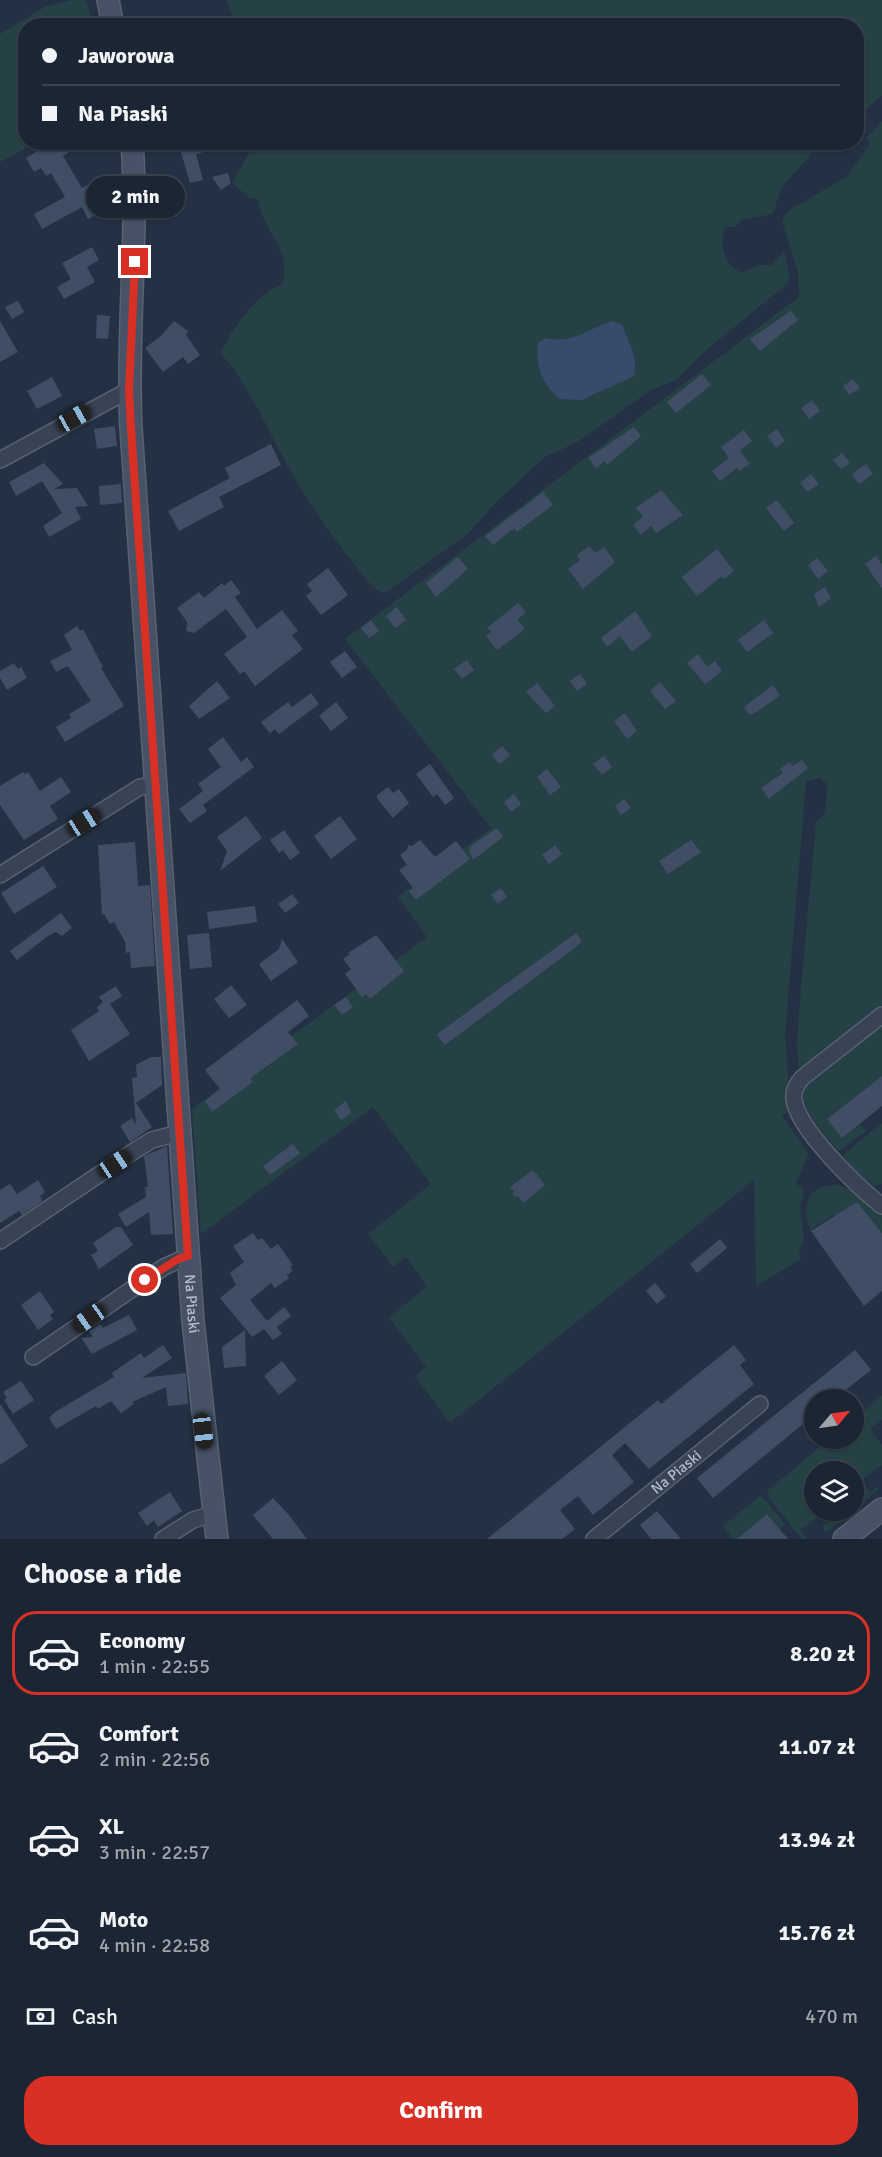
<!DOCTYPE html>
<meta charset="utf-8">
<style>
:root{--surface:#1b2533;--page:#242d3b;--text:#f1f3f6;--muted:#a0a5ac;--line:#39424e;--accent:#d93025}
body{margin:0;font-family:Signika,sans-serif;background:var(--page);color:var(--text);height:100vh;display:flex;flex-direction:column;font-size:22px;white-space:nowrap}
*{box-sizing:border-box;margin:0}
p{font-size:20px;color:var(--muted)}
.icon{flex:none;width:33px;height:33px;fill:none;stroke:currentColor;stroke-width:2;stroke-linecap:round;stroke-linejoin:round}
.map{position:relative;height:1539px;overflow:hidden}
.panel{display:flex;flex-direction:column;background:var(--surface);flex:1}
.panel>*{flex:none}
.guide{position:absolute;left:18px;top:18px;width:846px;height:132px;border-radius:24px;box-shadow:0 2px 4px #0004,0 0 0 2px var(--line);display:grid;align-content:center;height:132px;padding:0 24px;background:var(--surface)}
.needle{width:39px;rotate:61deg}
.fabs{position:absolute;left:804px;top:1389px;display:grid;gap:12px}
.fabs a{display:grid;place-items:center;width:60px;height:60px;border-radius:50%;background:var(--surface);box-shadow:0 2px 4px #0004,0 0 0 2px var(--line);font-size:30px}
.end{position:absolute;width:27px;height:27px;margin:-14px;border:8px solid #d93025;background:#fff;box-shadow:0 0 0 3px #fff}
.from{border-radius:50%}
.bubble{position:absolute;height:42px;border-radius:21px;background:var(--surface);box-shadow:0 2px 4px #0004,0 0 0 2px var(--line);font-size:20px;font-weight:700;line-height:42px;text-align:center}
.car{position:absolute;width:18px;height:36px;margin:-18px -9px;border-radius:8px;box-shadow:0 0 4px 2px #0007;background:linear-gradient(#222 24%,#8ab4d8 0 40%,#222 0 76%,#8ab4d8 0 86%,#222 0)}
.guide b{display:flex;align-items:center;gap:21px;height:57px;font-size:22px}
.guide b+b{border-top:2px solid var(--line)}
.guide i{width:15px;height:15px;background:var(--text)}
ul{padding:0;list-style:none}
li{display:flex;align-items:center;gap:18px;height:84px;margin:0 12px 9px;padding:0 12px;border:3px solid transparent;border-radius:24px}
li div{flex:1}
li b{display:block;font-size:22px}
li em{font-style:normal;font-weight:700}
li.current{border-color:var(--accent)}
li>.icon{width:54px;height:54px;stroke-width:1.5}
h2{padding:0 24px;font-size:27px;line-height:72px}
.pay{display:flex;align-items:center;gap:15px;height:66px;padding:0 24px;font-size:22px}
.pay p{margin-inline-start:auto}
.button{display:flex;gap:12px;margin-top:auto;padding:12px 24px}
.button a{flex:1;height:69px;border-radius:24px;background:var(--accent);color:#fff;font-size:24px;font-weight:700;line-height:69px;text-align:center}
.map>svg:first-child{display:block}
.green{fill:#264145}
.water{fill:#374b6d}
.building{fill:#404e65}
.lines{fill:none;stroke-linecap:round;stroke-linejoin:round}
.street-casing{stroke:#576171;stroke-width:18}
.secondary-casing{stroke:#576171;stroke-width:24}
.street{stroke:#394354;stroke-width:15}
.secondary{stroke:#475267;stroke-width:21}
.route{stroke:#d93025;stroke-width:8}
.labels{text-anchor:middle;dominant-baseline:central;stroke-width:4.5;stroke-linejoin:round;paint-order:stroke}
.street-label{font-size:15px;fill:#b6becd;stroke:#1e2839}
</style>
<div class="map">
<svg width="882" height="1539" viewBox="0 0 882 1539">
<rect width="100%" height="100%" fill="#243144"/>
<!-- green -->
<g class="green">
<polygon points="71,0 86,0 93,25 26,26 26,142 35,143 0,162 0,34 45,7"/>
<polygon points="227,0 882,0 882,96 857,116 856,26 236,26"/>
<polygon points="882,121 882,1008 799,1072 797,1047 800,1000 816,822 825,813 827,784 820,778 806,781 785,1034 790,1108 782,1116 809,1154 796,1183 804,1190 800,1207 804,1239 799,1250 801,1259 756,1286 754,1180 450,1423 415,1377 426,1367 389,1317 427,1287 406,1257 393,1267 368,1234 431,1184 373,1107 201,1234 192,1109 427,937 398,897 491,828 345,639 799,297 798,273 782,221 786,212 846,177 870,144 867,137"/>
<path d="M255,143h566l-40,45 -8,26 -32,6 -6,7h-10c-6,18 -2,37 17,46l16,-8h14l12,-14 6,27 -3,6 -78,64 -33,32 -26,11 -74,52 -30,13 -51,47 -26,30 -84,60c-13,-3 -21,-17 -29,-27 -24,-30 -47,-62 -65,-95 -23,-38 -40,-85 -71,-118 14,-26 34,-57 62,-69 11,-36 -21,-54 -24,-85l-8,-1 -18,-15z"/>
<path d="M882,1020v56l-55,43 15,19 18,-14 6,7 -27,20c-14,-16 -41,-41 -34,-63l-3,-2z"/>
<polygon points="882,1123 882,1184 874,1186 850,1166 843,1155"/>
<path d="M839,1185l19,9 24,20v19l-26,-31 -8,6 -7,18 -8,-11 -23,15c-9,-26 -2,-46 29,-45z"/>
<polygon points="882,1395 882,1419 870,1429 882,1445 882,1465 860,1481 870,1492 877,1487 879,1489 854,1510 854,1472 814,1472 814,1510 827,1511 800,1530 807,1539 802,1539 769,1498 767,1491 830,1439 854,1438 854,1419"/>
<polygon points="761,1495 785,1524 780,1529 767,1514 743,1534 742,1539 733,1539 723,1526"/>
<polygon points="853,1511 825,1533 823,1525 833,1515 830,1511"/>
</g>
<!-- water -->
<path class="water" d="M613,321l9,4c6,16 17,34 12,51l-52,24 -22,-1c-18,-15 -25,-33 -22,-56l7,-5c27,7 43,-10 68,-17z"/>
<!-- building -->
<g class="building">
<polygon points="52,142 85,142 63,156 82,188 100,178 107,191 96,196 104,210 88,219 82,207 42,229 34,214 65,197 51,173 46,176 41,168 34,172 26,158"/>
<polygon points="181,142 223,142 224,147 196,154 203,180 190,183 179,145"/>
<polygon points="228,173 231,183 221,190 212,177"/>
<polygon points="92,247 99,260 87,267 95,282 64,299 57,287 71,279 62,263"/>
<polygon points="18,301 24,312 12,319 5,307"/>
<polygon points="791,311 798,320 760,351 750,339"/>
<polygon points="97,315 110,316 108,339 96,338"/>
<polygon points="0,321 18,352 0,362"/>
<polygon points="174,321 188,331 186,335 200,355 188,364 183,357 163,372 145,348 162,335"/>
<polygon points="702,374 711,385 676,413 667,402"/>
<polygon points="52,377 62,396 37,409 27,391"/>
<polygon points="853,379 860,388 849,395 843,386"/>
<polygon points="812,400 820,411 809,419 801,408"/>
<polygon points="115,426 117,446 97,449 94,429"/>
<polygon points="634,427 641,436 607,465 605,461 596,468 588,458"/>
<polygon points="777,429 785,441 776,448 767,436"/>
<polygon points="744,430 752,441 740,451 750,464 739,471 737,468 720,481 712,471 729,458 721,447"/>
<polygon points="271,444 281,465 219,497 224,507 179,531 168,511 230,478 225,468"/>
<polygon points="842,453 850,463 841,469 833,460"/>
<polygon points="44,463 63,484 54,489 77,488 88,506 75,507 81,519 49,537 43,526 62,513 42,481 16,496 9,482"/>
<polygon points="866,464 873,474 859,484 852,474"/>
<polygon points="811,474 819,484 808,492 800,483"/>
<polygon points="121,484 122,503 100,505 99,486"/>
<polygon points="661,490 683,515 656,533 651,526 641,535 633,525 643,516 636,508"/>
<polygon points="543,492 553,505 517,532 514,528 493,545 485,536"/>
<polygon points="777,500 794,523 784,531 766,508"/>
<polygon points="589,546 595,553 604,547 615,562 583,589 568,569 580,560 577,555"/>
<polygon points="717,549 734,571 724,579 722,576 697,596 682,577"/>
<polygon points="876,556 882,564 882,588 865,564"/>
<polygon points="458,557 468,569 436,597 426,583"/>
<polygon points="817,558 828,571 818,579 808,565"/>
<polygon points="328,568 348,595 321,615 306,596 312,591 307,584"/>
<polygon points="231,580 241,593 235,597 257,629 282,610 298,631 292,635 303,649 255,686 244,671 240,674 224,654 247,637 226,609 194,633 186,631 187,622 177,608 199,592 204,598 222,583 224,586"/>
<polygon points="825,587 831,598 819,607 814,594"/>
<polygon points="518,603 526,613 517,619 525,629 497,650 486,636 491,632 487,628"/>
<polygon points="397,607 406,620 395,628 386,616"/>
<polygon points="635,611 652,636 632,652 620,636 607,647 601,638"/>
<polygon points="371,620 379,631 369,638 361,628"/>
<polygon points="764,620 773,633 747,652 738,640"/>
<polygon points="77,626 80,631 83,629 103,667 101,668 124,706 65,742 56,727 71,718 69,714 91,701 68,666 56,672 50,661 72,650 64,635"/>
<polygon points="345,651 357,667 342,678 330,662"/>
<polygon points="698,654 707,667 715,661 722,671 705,684 687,663"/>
<polygon points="467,660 474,670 462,679 454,669"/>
<polygon points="14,663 18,669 21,667 27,678 7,690 0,678 0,671"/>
<polygon points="580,674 587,684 577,691 570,681"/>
<polygon points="217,681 230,698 199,719 189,706"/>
<polygon points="660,682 676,701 665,709 650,691"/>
<polygon points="537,683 555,706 546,713 526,692"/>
<polygon points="773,685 780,696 753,714 749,714 744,707"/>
<polygon points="311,693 319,704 279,734 275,729 270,733 261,722 288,702 292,707"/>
<polygon points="336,702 348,718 331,731 319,716"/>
<polygon points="625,713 637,731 627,739 614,721"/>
<polygon points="223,737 241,762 247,757 254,767 203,805 207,811 190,823 179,809 203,791 198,784 221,767 208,749"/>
<polygon points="502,746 510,755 500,764 492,755"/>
<polygon points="604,756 612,767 602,775 593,764"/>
<polygon points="802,760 808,768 769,799 761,788 783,773 780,769 790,762 792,766"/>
<polygon points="430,764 454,798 445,805 437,794 433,797 416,774"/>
<polygon points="547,769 561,787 550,795 537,777"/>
<polygon points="23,772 25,774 28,772 40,791 61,777 71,792 50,806 58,819 24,840 0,805 0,786"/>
<polygon points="388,787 393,793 399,789 409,803 393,818 377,798 377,795"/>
<polygon points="514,794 521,804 511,812 504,802"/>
<polygon points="624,799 631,808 621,815 615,806"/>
<polygon points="246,816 262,838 220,871 227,851 217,837"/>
<polygon points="340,816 357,839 331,859 314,836"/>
<polygon points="497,828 503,837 473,860 469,849 472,845"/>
<polygon points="284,830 300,853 290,860 283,850 279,853 270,840"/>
<polygon points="420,840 435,857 456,841 470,859 416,900 409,891 413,888 399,870 407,865 400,855 407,850 408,845 412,846"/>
<polygon points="691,840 701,852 668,874 659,861"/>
<polygon points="135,842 138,886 150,885 155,966 131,968 130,952 126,953 125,942 114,922 110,924 104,914 102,915 98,845"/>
<polygon points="555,845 562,854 549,864 542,855"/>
<polygon points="43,866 57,887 14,914 1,893"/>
<polygon points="501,888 507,897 498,904 491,895"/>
<polygon points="292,894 299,903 285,913 278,904"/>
<polygon points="255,906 257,922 209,929 207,912"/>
<polygon points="61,913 72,928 62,936 56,932 48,936 17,960 10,951"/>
<polygon points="209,933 212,967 190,969 187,935"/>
<polygon points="576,933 582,941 576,947 445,1045 437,1034"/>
<polygon points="376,935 404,971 370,999 366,994 362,997 345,974 351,969 343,959 350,954 348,953"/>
<polygon points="282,939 298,962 271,981 259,964 279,949"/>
<polygon points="231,985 247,1005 229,1018 214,999"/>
<polygon points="116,986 122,996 110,1004 130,1034 89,1061 71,1030 99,1011 97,1007 103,1002 99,997"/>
<polygon points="346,997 353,1007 342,1015 334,1005"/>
<polygon points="297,1000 309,1016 288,1032 298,1044 250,1078 253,1082 212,1112 205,1101 220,1089 205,1070"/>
<polygon points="151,1057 161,1057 162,1085 136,1103 152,1127 130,1142 120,1126 132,1118 136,1125 132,1078 137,1077 136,1065"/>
<polygon points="882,1076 882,1106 842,1138 827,1119"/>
<polygon points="346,1101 351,1113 341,1120 334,1110"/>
<polygon points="293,1144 300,1153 270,1175 263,1166"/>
<polygon points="167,1146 173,1234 151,1235 149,1212 126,1227 118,1214 146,1197 145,1187 148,1187 144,1156"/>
<polygon points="533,1170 545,1185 523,1203 519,1197 513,1196 514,1191 510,1187"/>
<polygon points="38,1180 45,1192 40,1196 42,1201 22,1215 19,1211 0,1223 0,1190 10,1184 17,1194"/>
<polygon points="857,1202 882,1233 882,1291 864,1306 811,1231"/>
<polygon points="116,1227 121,1227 133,1245 99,1269 91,1255 98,1251 93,1243"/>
<polygon points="253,1233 258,1240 262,1238 271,1249 278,1244 293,1265 290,1267 293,1271 287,1275 289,1278 275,1288 271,1283 250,1300 267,1321 284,1307 291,1316 277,1327 282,1334 273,1340 264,1329 252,1337 220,1298 236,1285 230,1273 244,1262 233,1246"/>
<polygon points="720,1239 727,1248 697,1273 690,1264"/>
<polygon points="655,1283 666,1296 657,1304 646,1291"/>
<polygon points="40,1291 54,1312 50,1315 53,1319 38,1330 21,1305"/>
<polygon points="129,1315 137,1330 92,1354 81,1338 93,1337 89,1331 100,1324 103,1328"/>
<polygon points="245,1330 246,1366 224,1368 222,1347"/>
<polygon points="163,1345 172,1358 142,1378 186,1373 188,1404 168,1406 166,1387 132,1402 134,1404 121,1413 111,1401 98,1409 96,1406 56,1429 49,1418 55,1412 114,1377 112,1373 141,1353 144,1358"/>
<polygon points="734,1345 746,1360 740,1365 754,1384 649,1469 625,1443 612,1455 634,1482 593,1515 578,1496 560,1510 575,1529 570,1533 562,1539 487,1539 658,1400 661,1404"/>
<polygon points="855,1350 871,1370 833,1400 814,1400 814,1415 713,1498 697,1478"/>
<polygon points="282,1361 297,1380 279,1395 264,1376"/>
<polygon points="21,1381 34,1400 13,1414 4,1400 7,1398 3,1392"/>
<polygon points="0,1404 28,1446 0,1465"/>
<polygon points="170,1492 182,1511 158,1527 154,1520 147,1526 138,1513"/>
<polygon points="273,1498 289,1515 307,1539 273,1539 253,1515"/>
<polygon points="657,1511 681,1539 651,1539 640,1525"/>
<polygon points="767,1514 788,1539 737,1539"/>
</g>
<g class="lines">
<!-- street casing -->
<g class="street-casing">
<g id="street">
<polyline points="0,460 129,390"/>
<polyline points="0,875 140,787 156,784"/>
<path d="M882,1015l-80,63c-5,6 -9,12 -8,21 3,30 64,88 88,107"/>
<polyline points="0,1241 134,1151 152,1140 179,1133"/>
<polyline points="33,1357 164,1267 188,1256"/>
<polyline points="163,1539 193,1520 213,1514"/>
<path id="s1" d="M594,1539l166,-135"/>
</g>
</g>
<!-- secondary casing -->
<g class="secondary-casing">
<g id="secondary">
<polyline points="108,0 113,26"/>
<path id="s2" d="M132,142c7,96 -6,191 -1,286l62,893 24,218"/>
<polyline points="844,1539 882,1509"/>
</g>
</g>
<!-- street -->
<use href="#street" class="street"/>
<!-- secondary -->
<use href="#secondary" class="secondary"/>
</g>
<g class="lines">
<!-- route -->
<polyline class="route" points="135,262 129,390 131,428 188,1256 178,1259 145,1280"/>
</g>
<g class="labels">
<!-- street labels -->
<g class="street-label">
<text stroke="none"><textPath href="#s2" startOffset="1164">Na Piaski</textPath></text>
<text stroke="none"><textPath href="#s1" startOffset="106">Na Piaski</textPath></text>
</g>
</g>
</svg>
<div class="fabs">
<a><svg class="needle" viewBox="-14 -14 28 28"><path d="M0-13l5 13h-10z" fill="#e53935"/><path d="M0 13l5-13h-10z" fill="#a0a5ac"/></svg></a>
<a><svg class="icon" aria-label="layers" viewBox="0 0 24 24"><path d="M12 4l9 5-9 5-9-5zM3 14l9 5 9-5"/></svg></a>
</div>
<i class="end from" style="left:145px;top:1280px"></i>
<i class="end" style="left:135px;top:262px"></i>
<div class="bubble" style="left:86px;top:176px;width:99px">2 min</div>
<i class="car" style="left:74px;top:418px;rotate:61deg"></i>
<i class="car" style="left:84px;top:822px;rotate:58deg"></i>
<i class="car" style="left:115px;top:1164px;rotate:56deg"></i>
<i class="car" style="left:89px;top:1318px;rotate:235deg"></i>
<i class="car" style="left:203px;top:1431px;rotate:173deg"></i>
<div class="guide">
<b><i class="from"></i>Jaworowa</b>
<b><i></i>Na Piaski</b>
</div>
</div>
<section class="panel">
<h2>Choose a ride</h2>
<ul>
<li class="current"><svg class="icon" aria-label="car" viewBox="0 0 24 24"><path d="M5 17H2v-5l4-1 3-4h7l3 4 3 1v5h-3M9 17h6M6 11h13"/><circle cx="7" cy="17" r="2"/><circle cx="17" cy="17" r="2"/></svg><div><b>Economy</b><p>1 min · 22:55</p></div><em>8.20 zł</em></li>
<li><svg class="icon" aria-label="car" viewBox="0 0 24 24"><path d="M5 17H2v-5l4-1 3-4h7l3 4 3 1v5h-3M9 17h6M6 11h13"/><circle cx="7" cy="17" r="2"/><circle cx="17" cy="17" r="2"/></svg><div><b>Comfort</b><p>2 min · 22:56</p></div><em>11.07 zł</em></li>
<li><svg class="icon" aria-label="car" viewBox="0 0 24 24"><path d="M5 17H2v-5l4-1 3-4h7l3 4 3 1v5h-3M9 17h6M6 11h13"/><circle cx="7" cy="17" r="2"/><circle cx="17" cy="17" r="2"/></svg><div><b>XL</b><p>3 min · 22:57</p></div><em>13.94 zł</em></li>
<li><svg class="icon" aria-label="car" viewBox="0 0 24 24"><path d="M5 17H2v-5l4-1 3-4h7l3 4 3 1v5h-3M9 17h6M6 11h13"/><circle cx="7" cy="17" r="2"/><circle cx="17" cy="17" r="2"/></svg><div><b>Moto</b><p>4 min · 22:58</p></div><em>15.76 zł</em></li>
</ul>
<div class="pay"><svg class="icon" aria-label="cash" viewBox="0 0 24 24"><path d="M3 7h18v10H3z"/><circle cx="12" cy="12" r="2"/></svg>Cash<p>470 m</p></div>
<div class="button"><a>Confirm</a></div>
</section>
